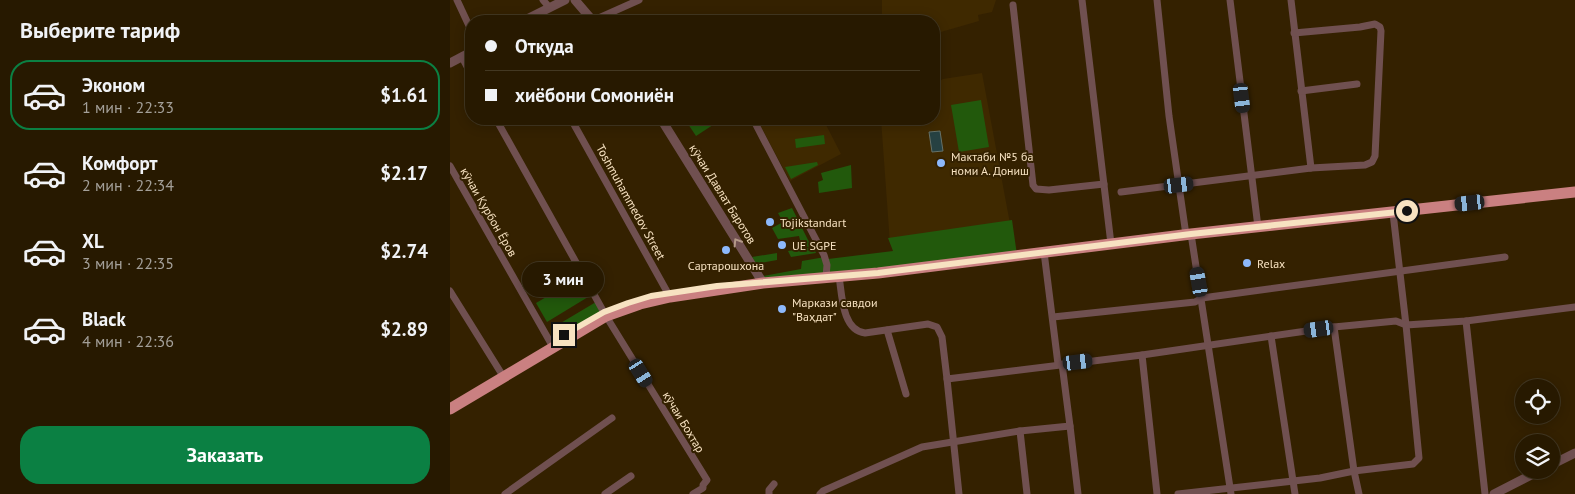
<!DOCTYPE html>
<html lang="ru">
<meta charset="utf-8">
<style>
:root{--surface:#271900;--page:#2f220a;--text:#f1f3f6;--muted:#a4a099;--line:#433822;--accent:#0b8043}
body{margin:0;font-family:"PT Sans",sans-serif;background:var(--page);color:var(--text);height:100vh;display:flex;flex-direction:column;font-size:19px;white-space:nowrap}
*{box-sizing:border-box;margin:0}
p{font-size:16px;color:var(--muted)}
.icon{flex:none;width:28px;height:28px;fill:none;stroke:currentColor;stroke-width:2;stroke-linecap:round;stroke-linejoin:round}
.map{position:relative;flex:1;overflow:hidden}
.side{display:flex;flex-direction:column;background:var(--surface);width:450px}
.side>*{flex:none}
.top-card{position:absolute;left:15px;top:15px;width:475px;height:110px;border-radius:20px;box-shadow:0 2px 12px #0003,0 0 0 1px var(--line);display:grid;align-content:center;height:110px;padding:0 20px;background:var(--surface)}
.buttons{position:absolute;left:1065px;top:379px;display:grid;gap:10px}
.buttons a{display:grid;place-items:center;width:45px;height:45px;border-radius:50%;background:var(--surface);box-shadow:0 2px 12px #0003,0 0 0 1px var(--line);font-size:25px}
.end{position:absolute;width:22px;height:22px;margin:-11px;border:6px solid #f7e2c1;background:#111;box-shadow:0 0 0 2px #111}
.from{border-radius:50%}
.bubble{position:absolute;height:35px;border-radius:18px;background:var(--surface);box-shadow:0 2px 12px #0003,0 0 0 1px var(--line);font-size:16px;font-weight:600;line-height:35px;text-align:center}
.car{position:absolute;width:15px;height:30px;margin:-15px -8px;border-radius:6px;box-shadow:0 0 4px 1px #0007;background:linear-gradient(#222 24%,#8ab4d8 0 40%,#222 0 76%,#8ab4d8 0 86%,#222 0)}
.top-card b{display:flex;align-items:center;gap:18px;height:48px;font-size:19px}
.top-card b+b{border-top:1px solid var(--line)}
.top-card i{width:12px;height:12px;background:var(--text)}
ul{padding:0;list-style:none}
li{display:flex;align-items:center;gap:15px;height:70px;margin:0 10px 8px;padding:0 10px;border:2px solid transparent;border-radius:20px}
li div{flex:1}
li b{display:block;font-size:19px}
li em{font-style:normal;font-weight:600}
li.current{border-color:var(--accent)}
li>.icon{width:45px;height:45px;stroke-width:1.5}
h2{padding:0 20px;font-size:22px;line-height:60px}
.cta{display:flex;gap:10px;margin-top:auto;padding:10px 20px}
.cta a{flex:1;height:58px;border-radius:20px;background:var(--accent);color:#fff;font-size:20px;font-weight:600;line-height:58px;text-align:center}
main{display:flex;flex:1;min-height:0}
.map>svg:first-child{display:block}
.built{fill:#3f2900}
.green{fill:#22590c}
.water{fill:#264142;stroke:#657168}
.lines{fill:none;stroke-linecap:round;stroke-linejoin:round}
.minor{stroke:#705050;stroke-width:7}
.tertiary{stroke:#705050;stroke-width:9}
.trunk{stroke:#ca8081;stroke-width:11}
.oneway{stroke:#b49988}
.route{stroke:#f7e2c1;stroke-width:6}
.poi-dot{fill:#8db9fc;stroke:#342100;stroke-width:2}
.labels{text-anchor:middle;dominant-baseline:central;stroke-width:4;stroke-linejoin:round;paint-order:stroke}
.poi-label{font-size:12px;fill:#f7e2c1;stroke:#342100;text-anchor:start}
.street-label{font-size:12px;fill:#f7e2c1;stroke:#342100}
</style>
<main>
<section class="side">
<h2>Выберите тариф</h2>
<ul>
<li class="current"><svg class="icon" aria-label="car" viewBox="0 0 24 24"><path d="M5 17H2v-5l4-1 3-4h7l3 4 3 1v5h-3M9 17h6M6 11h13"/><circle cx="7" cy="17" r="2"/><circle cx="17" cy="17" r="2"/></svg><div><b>Эконом</b><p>1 мин · 22:33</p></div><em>$1.61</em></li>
<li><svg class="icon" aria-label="car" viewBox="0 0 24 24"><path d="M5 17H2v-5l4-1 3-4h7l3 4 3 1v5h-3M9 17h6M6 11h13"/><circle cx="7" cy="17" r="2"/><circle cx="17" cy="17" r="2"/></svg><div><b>Комфорт</b><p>2 мин · 22:34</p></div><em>$2.17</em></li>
<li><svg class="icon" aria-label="car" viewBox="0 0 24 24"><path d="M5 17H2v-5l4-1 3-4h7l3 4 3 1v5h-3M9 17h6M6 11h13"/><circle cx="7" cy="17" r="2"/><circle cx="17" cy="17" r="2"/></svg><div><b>XL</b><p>3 мин · 22:35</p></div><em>$2.74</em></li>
<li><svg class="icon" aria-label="car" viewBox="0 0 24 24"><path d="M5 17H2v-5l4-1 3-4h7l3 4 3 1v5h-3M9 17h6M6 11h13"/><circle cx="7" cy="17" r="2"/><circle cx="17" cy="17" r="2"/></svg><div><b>Black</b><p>4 мин · 22:36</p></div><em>$2.89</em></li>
</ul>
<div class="cta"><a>Заказать</a></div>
</section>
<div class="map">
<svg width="1125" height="494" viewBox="0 0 1125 494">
<rect width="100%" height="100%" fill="#342100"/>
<!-- built -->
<g class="built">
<polygon points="432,0 546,0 542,12 528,15 529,21 484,34 484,21 432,21"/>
<polygon points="532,73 561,229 440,244 431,119 484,119 484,85 493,79"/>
<polygon points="307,119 373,119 391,154 340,181"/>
</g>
<!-- green -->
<g class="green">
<polygon points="531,100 539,147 509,152 501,105"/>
<polygon points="240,119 263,119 266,123 246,136 236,121"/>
<polygon points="374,135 375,144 346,148 345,139"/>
<polygon points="367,162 368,165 341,179 335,167"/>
<polygon points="401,165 402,188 369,193 368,182 373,180 371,173"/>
<polygon points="342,208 361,246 352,248 349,236 328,239 322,228 333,222 328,213"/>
<polygon points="562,220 567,255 379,276 378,259 443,251 438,238"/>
<polygon points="363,247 366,253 341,257 338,251"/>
<polygon points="327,253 327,260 306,264 302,257"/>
<polygon points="375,257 376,277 313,283 308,277 351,269 352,261"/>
<polygon points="132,276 143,294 97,322 86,303"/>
<polygon points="146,302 153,314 108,340 101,329 106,327 108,331 112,330 109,324"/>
</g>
<!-- water -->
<polygon class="water" points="490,131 493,151 482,152 479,132"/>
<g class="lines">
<!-- minor -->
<g class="minor">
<polyline points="7,0 21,30"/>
<polyline points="93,0 99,7"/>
<polyline points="632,0 661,244"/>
<polyline points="707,0 719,116 736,235"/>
<polyline points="780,0 808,227"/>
<polyline points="841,0 861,168"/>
<polyline points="563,5 583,185 586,189 599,190 654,184"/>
<polyline points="142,21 189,0"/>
<polyline points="12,57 21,74"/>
<polyline points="851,91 907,84"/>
<polyline points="46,119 156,316 257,480 253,485 253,488 243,494"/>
<polyline points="121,119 220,297"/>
<polyline points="303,119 374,255 377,265 376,277"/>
<polyline points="0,166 103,347"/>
<polyline points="671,192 861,168 915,165 922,162 925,156 931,31 930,27 925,24 910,27 844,33"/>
<polyline points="943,213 956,325 1016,321 1125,307"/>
<polyline points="741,234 781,494"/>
<polyline points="594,252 608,364"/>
<path d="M389,276c3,19 3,54 26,57l63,-9 9,3 5,10 5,42 195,-24 192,-28 62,-6 10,4 13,133 -6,6 -59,7 -34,7 -142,16"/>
<polyline points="0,291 53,376"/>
<polyline points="603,317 745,302 752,298 1055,257"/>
<polyline points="1016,321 1035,494"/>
<polyline points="884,327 904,471 909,494"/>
<polyline points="437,330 456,394"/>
<polyline points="821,336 845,494"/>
<polyline points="692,355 707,494"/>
<polyline points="497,379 509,494"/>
<polyline points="620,426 628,494"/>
<polyline points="570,431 577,494"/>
<polyline points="55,494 162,418"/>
<polyline points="155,494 181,476"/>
<polyline points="319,494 319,490 324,484"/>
<polyline points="370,494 373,491 472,447 570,431 620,426 612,364"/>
</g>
<!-- tertiary -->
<g class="tertiary">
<polyline points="125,0 143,21"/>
<polyline points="73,21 115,0"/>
<polyline points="0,63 21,52"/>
<polyline points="211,119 313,283"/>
<polyline points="1101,465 1125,453"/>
<polyline points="1044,494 1091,470"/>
</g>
<!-- trunk -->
<polyline class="trunk" points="0,409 156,316 190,304 220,297 313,283 428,273 741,234 1125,192"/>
</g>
<!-- one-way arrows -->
<defs><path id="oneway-chevron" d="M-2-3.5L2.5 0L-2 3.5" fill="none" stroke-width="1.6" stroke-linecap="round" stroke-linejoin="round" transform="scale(1.25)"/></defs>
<use class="oneway" href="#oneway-chevron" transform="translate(287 242) rotate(-122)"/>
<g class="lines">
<!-- route -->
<polyline class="route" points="114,335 154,312 178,303 201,296 267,286 428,273 741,234 957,211"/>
</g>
<!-- markers -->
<g class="poi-dot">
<circle cx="491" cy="163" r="5"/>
<circle cx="320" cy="222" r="5"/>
<circle cx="332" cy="245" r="5"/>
<circle cx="276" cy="250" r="5"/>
<circle cx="797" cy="263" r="5"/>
<circle cx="332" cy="309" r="5"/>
</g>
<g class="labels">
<!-- poi labels -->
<g class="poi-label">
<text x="501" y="156">Мактаби №5 ба<tspan x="501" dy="14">номи А. Дониш</tspan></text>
<text x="330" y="222">Tojikstandart</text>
<text x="342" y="245">UE SGPE</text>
<text x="807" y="263">Relax</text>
<text x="276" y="265" text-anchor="middle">Сартарошхона</text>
<text x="342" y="302">Маркази савдои<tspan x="342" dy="14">"Ваҳдат"</tspan></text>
</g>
<!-- street labels -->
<g class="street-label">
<text transform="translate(273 194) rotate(58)">кӯчаи Давлат Баротов</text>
<text transform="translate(181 202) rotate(61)">Toshmuhammedov Street</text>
<text transform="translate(39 212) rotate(60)">кӯчаи Қурбон Ёров</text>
<text transform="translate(234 422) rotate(59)">кӯчаи Бохтар</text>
</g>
</g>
</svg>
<div class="buttons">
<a><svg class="icon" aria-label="locate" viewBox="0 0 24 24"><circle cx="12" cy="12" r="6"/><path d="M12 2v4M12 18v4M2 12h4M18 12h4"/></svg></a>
<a><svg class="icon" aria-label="layers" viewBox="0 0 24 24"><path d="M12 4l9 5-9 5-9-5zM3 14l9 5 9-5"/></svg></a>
</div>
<i class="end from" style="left:957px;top:211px"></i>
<i class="end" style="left:114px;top:335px"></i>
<div class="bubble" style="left:72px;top:262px;width:82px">3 мин</div>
<i class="car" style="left:792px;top:98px;rotate:173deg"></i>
<i class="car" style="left:729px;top:185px;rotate:83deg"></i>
<i class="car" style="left:1020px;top:203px;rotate:264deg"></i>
<i class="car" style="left:749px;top:282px;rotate:350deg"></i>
<i class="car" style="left:869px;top:329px;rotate:262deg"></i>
<i class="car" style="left:628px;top:362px;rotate:83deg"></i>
<i class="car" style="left:191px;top:373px;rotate:148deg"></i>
<div class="top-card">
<b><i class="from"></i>Откуда</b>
<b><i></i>хиёбони Сомониён</b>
</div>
</div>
</main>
